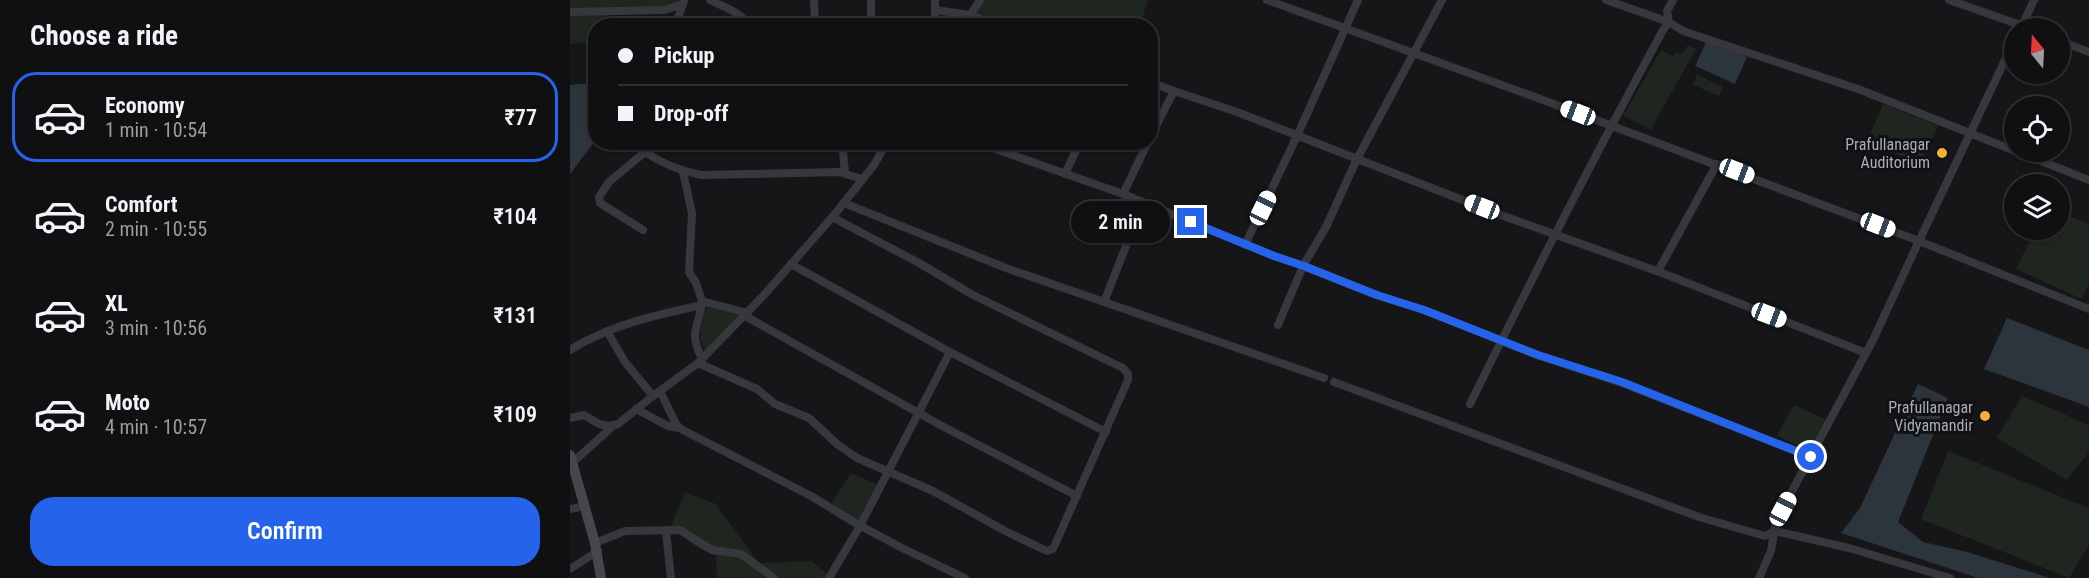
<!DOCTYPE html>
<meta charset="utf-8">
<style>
:root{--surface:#101012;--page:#1e1e20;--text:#f1f3f6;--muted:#9c9d9f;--line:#303032;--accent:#2563eb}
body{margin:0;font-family:"Roboto Condensed",sans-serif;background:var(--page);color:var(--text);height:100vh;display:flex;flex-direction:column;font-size:22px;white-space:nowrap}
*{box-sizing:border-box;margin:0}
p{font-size:20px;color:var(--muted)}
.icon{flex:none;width:33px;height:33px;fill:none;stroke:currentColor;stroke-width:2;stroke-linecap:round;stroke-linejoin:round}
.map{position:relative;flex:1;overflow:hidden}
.details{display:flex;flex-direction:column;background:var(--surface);width:570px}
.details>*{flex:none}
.top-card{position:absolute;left:18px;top:18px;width:570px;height:132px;border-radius:24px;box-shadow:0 2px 4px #0004,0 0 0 2px var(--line);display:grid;align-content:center;height:132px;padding:0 30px;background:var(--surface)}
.needle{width:39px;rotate:342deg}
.fabs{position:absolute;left:1434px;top:18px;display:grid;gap:12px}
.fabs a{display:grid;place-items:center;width:66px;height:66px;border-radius:50%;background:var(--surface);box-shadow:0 2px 4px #0004,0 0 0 2px var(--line);font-size:30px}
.end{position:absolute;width:27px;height:27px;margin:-14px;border:8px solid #2563eb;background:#fff;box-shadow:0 0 0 3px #fff}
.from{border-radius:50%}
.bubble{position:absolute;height:42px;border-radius:21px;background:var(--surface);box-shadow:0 2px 4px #0004,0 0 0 2px var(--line);font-size:20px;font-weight:600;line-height:42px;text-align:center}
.car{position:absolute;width:18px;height:36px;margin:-18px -9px;border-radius:8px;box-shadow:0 0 4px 2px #0007;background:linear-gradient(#fff 24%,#345 0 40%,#fff 0 76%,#345 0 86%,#fff 0)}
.top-card b{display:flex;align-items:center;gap:21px;height:57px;font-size:22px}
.top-card b+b{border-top:2px solid var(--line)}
.top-card i{width:15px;height:15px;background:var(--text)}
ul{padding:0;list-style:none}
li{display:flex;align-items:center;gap:18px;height:90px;margin:0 12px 9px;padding:0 18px;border:3px solid transparent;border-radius:24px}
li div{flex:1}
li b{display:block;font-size:22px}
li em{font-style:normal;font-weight:600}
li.current{border-color:var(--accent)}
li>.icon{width:54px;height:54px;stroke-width:1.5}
h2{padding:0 30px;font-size:27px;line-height:72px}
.cta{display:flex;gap:12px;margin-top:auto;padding:12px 30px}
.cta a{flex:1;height:69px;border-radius:24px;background:var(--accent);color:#fff;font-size:24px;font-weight:600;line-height:69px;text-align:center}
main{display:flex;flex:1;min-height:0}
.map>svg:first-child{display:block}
.green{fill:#1e261f}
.water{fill:#2c353c}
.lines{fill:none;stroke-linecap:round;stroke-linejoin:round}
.minor{stroke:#37383d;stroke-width:8}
.secondary{stroke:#45474d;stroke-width:10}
.route{stroke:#2563eb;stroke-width:8}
.poi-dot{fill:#f2b134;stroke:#111113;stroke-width:2}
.labels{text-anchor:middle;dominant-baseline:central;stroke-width:6;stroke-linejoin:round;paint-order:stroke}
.poi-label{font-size:16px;fill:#a8adb8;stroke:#111113;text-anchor:end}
</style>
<main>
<section class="details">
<h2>Choose a ride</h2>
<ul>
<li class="current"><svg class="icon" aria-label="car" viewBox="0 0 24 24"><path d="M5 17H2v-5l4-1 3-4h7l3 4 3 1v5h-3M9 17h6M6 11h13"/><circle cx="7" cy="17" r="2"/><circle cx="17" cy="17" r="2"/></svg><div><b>Economy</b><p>1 min · 10:54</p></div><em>₹77</em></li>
<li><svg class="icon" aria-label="car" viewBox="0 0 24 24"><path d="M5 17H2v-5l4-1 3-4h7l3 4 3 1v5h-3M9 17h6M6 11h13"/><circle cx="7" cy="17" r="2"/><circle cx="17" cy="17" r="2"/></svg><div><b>Comfort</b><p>2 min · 10:55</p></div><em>₹104</em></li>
<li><svg class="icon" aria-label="car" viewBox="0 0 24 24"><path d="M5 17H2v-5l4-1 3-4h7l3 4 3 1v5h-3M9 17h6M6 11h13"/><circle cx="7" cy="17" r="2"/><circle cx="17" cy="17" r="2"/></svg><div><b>XL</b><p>3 min · 10:56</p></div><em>₹131</em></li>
<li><svg class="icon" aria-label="car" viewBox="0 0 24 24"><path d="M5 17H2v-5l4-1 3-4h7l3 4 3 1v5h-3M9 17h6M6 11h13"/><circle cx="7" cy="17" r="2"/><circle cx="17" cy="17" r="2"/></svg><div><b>Moto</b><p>4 min · 10:57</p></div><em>₹109</em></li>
</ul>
<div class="cta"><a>Confirm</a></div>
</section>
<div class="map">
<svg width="1519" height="578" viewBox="0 0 1519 578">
<rect width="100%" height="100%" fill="#161618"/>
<!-- green -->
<g class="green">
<polygon points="0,0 115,0 107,7 36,12 36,25 26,26 25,41 0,44"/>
<polygon points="410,0 578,0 570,25 514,20 513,25 428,25 400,15"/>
<polygon points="1118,45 1126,49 1081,129 1053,116 1091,50 1103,56 1106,52 1112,54"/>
<path d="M1127,75c10,4 17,8 26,12l-4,9 -26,-11z"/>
<polygon points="1313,104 1368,126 1350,163 1296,143"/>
<polygon points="1490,213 1515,222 1519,225 1519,283 1512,299 1446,269 1465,230 1490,230"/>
<path d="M137,302l38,11 -38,40c-14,-22 -2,-30 0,-51z"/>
<polygon points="1452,396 1519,425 1519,452 1497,480 1427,438"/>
<polygon points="1224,405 1257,420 1239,452 1207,435"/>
<polygon points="1378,451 1519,508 1519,545 1499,578 1351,519"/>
<polygon points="281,473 311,486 290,526 259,507"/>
<polygon points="115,492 146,504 189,563 242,561 262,578 147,577 146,556 123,545 101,526"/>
</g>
<!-- water -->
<g class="water">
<polygon points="1137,40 1177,57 1165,84 1125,66"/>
<polygon points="25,83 25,141 0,174 0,85"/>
<polygon points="1437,318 1519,350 1519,407 1414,369"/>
<polygon points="1348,384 1378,398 1328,522 1353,542 1397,552 1480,578 1408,578 1271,533 1290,508"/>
</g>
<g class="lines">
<!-- minor -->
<g class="minor">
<path d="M140,0c11,6 34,13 38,26"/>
<polyline points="244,0 245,26"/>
<polyline points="697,0 965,97 1349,241 1444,41"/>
<polyline points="1103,0 1097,11 1099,22 1113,31 1288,89 1519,180"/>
<polyline points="1379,0 1459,28"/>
<polyline points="365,10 400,15 428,26"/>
<polyline points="0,12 95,10 113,4"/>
<polyline points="105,26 114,1"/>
<polyline points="301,26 301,0"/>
<polyline points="365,26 365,0"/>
<polyline points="393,26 410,0"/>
<polyline points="1451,28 1464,0"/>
<polyline points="1490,41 1519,52"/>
<polyline points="580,82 604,91 667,112 931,215 1092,273 1296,353"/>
<polyline points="580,138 604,91"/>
<path d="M73,142l2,10c16,11 36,19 56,23l138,-3 23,7"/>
<polyline points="272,142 275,173"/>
<polyline points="303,142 314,148"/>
<polyline points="406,142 553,194 704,256 733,266 806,295 854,310 967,355 1052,383 1241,457"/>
<polyline points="113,172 122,213 119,272 126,283 132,301 178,313"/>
<polyline points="495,174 510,142"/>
<polyline points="553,194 578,142"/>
<polyline points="274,203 436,268 754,378"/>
<polyline points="73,230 30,203 29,197 39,182 75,152"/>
<polyline points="675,245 727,136 788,0"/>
<polyline points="221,264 380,352 536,432"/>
<polyline points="1088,271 1147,164"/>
<path d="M132,302c-3,25 -14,30 0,56"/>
<polyline points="534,302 573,203"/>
<polyline points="175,316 372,426 507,496"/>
<polyline points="708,325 733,266 756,227 787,159 872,0"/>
<polyline points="37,331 55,362 83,396"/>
<path d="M0,350c40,-25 86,-35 132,-45"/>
<polyline points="128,363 187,389 205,404 239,418 267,444 287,458 363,491 437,532 477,551 483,549 558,380 558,374 553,368 403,295 349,263 262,217"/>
<polyline points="764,382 1129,517 1195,536 1205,531 1279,548 1380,578"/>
<polyline points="90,391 106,424 111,429 241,496 287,524 332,548 395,578"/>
<path d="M900,404c62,-126 126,-251 193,-374l6,-8 -63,-22"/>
<polyline points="66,409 98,426 109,428"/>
<polyline points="0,418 14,415 29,424 39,426 48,424 83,396 128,363 194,295 265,214 304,165 317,142"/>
<polyline points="2,463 43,426"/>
<polyline points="0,509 15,506"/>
<polyline points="96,531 101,578"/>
<polyline points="25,543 55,531 110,530 142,550 171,554 204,578"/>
<polyline points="0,569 28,551"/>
<polyline points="259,578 290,526 380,352"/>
<polyline points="1189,578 1201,551 1206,521 1303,340 1349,241 1519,309"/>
</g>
<!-- secondary -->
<polyline class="secondary" points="0,455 25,543 31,578"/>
</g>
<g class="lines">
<!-- route -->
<polyline class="route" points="621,222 704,256 734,266 807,295 854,310 968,355 1052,382 1241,457"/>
</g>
<!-- markers -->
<g class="poi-dot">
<circle cx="1372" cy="153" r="6"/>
<circle cx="1415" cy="416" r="6"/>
</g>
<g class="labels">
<!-- poi labels -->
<g class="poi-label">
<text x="1360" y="144">Prafullanagar<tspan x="1360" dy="18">Auditorium</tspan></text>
<text x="1403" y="407">Prafullanagar<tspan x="1403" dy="18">Vidyamandir</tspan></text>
</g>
</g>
</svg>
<div class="fabs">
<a><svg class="needle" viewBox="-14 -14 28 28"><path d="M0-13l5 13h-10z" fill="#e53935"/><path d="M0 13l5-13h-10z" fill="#9c9d9f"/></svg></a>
<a><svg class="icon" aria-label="locate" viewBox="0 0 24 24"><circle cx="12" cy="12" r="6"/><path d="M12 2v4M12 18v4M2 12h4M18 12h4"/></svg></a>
<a><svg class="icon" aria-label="layers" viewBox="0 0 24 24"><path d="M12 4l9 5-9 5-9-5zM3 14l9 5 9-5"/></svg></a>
</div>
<i class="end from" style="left:1241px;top:457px"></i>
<i class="end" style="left:621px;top:222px"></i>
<div class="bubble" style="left:501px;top:201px;width:99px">2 min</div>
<i class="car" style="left:1008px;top:113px;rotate:291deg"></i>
<i class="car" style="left:1167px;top:171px;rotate:111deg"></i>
<i class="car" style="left:912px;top:207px;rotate:291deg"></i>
<i class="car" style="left:693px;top:208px;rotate:26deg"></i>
<i class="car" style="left:1308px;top:225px;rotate:111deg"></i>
<i class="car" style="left:1199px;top:315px;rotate:111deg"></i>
<i class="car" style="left:1213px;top:509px;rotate:28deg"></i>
<div class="top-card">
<b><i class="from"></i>Pickup</b>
<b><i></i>Drop-off</b>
</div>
</div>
</main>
